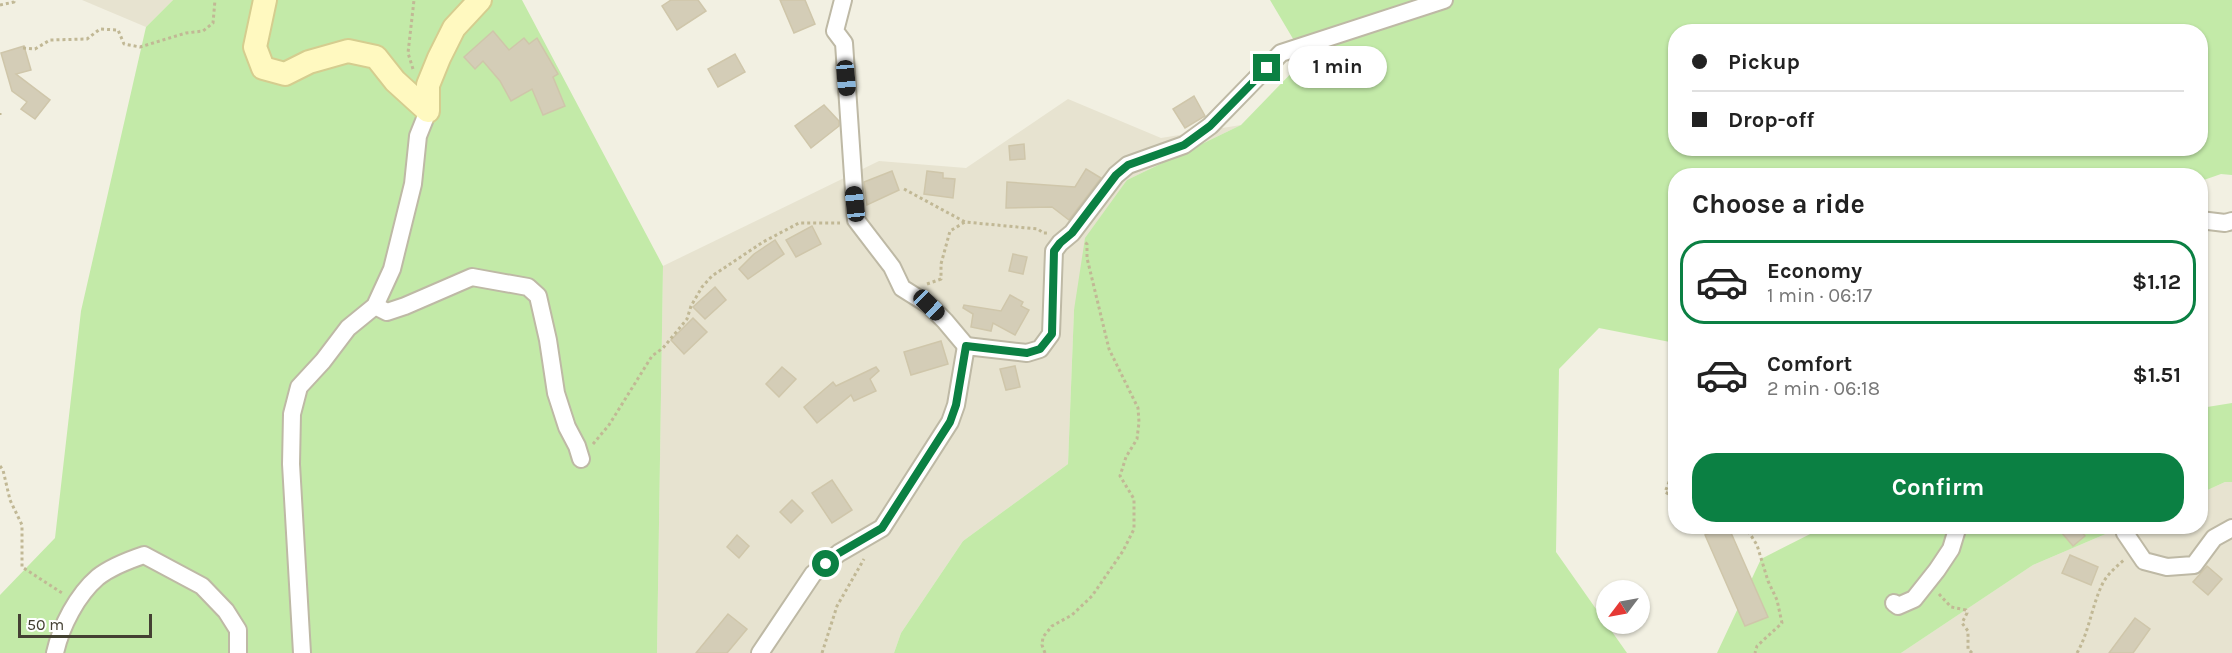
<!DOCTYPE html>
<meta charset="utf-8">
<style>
:root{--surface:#fff;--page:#f6f6f6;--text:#222;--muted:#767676;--line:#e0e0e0;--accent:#0b8043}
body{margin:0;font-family:Karla,sans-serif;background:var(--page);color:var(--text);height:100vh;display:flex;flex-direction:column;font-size:22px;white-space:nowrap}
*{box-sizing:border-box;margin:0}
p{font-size:20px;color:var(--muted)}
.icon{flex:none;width:33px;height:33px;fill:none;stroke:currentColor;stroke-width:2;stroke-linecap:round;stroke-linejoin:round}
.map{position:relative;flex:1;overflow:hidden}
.details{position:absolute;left:1668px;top:168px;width:540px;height:366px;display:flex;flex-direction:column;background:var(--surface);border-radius:24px;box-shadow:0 2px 4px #0004}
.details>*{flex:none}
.top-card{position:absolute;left:1668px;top:24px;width:540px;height:132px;border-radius:24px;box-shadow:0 2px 4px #0004;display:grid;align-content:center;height:132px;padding:0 24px;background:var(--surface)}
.needle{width:39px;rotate:238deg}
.controls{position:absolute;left:1596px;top:580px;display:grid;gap:12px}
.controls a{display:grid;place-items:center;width:54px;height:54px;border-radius:50%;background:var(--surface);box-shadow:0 2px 4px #0004;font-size:30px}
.scale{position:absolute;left:18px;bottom:15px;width:134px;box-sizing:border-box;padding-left:6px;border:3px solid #444033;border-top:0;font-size:16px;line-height:21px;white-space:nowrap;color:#444033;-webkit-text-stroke:4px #fff;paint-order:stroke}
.end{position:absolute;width:27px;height:27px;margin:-14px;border:8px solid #0b8043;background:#fff;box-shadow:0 0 0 3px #fff}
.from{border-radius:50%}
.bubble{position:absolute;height:42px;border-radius:21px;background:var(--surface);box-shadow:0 2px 4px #0004;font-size:20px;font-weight:700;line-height:42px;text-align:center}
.car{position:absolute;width:18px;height:36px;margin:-18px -9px;border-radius:8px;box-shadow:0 0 4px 2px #0007;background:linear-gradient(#222 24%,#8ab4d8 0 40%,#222 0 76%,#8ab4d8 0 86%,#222 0)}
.top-card b{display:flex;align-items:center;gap:21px;height:57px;font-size:22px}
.top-card b+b{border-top:2px solid var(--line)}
.top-card i{width:15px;height:15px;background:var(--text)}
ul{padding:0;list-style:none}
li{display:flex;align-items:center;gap:18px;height:84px;margin:0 12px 9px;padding:0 12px;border:3px solid transparent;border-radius:24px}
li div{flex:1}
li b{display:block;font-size:22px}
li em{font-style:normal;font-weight:700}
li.current{border-color:var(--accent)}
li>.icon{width:54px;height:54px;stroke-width:1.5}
h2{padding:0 24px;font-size:27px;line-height:72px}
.primary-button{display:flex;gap:12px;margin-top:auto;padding:12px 24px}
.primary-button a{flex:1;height:69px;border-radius:24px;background:var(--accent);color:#fff;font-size:24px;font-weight:700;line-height:69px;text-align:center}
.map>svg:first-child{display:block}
.residential{fill:#e7e3d0}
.green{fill:#c3eaa8;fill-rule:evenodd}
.building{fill:#d4cdb7;stroke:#cfc6aa;stroke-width:1.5}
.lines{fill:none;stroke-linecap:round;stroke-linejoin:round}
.street-casing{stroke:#beb9a5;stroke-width:20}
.secondary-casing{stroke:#d5cd8f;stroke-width:26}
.path{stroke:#c1b895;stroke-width:3;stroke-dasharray:3 3;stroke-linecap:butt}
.street{stroke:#fff;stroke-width:16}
.secondary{stroke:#fff9c0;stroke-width:22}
.route{stroke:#0b8043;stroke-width:8}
</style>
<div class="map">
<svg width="2232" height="653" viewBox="0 0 2232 653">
<rect width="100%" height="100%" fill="#f2f0e2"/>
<!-- residential -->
<g class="residential">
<polygon points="82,0 173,0 146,27"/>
<polygon points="1068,99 1161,138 1241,125 1127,180 1074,310 1068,464 963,541 901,633 894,653 657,653 663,266 879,161 966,168"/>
<polygon points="2225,482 2232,482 2232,653 1901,653 2033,565 2122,527 2200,526 2201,493"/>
</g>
<!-- green -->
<g class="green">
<polygon points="173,0 522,0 663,266 657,653 0,653 0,595 55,538 81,311 146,27"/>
<path d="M1270,0h962v175l-11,-1 -20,7 -1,-5h-524l-1,167 -76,-15 -40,41 -3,183 71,101h-733l7,-20 62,-92 105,-77 6,-154 11,-72 42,-58 114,-55 64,-66zM1676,32h524v116h-524z"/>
<polygon points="2232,403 2232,482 2225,482 2201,493 2201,408"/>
<polygon points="1824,527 2122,527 2033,565 1901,653 1717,653 1761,559"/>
</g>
<!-- building -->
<g class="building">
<polygon points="671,0 698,0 706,11 677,30 662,6"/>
<polygon points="780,0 805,0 815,24 794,33"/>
<polygon points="493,31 509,50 524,38 529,44 537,38 558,74 553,77 565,106 543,115 532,89 511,101 500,81 483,61 475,69 464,57"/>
<polygon points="24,46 31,70 16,74 50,100 35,119 21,109 27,102 12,91 1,53"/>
<polygon points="735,54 745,72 718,87 708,69"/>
<polygon points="1194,96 1205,116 1185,128 1173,109"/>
<polygon points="824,105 839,121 839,126 811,148 795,126"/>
<polygon points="1024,144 1025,159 1010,160 1009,146"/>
<polygon points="1086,169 1101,178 1069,220 1052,207 1006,208 1007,182 1075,187"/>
<polygon points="892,171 899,190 867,205 864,182"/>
<polygon points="927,171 943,173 943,178 955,179 953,198 924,194"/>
<polygon points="812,226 821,244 796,257 786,240"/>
<polygon points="775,240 784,254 748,279 739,269 754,254"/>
<polygon points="1013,254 1027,257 1023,274 1009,271"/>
<polygon points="715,287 726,300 705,319 693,307"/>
<polygon points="1010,295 1023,302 1021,306 1029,310 1015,335 993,323 991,331 971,327 973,314 963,308 964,305 1001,311"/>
<polygon points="693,318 707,332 684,354 671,340"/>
<polygon points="941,341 948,364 911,375 904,352"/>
<polygon points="1015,366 1020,387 1006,390 1000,369"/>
<polygon points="782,367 796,379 779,397 766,384"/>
<polygon points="876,367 879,371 870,379 876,391 854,401 851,395 817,423 804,407 833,382 836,386"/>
<polygon points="832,480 852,510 832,523 812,493"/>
<polygon points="792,500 803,511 791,523 780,512"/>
<polygon points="1725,526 1728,526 1768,617 1745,626 1705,535"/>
<polygon points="2056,526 2077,526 2085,536 2073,546"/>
<polygon points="737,535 749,546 739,558 727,547"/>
<polygon points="2070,555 2098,567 2091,585 2062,573"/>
<polygon points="2207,566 2222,579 2208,595 2193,582"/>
<polygon points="728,614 747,629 727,653 696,653"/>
<polygon points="2135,618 2150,629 2133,653 2109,653"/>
</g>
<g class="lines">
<!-- street casing -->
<g class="street-casing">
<g id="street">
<polyline points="843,0 835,31 844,43 856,220 892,267 902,288 929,305 945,321 966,346"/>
<polyline points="2200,220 2225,223 2232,221"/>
<polyline points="375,306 387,312 405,306 472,277 528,287 538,296 548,340 556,393 567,427 577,446 581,459"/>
<polyline points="2123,526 2125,533 2144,561 2167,567 2194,565 2214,538 2232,528"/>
<polyline points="1894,603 1898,606 1914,599 1937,570 1951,549 1958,526"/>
<path d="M55,653c6,-27 22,-58 43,-76 13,-10 31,-17 46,-22l58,31 24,25 12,19v23"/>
<polyline points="302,653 291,464 292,414 299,387 323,361 348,328 375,306 392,269 413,184 418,136 428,111"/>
<polyline points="760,653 813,574 839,553 882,528 950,422 956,405 966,346 1027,353 1040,349 1051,334 1054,251 1060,243 1072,233 1116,175 1128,165 1184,145 1210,126 1281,53 1444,0"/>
</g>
</g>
<!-- secondary casing -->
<g class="secondary-casing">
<polyline id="secondary" points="265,0 255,47 263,68 285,74 309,62 348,51 376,57 395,81 428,111 428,85 439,58 454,28 480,0"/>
</g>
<!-- path -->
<g class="path">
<polyline points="0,5 14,2 14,0"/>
<polyline points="23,48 35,49 50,40 87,39 100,29 118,30 124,44 140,47 186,33 203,31 213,23 215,0"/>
<polyline points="413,69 408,53 414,0"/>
<polyline points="0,113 0,115"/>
<polyline points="904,189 965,222 1038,229 1043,233 1048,233"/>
<polyline points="927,284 941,279 941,264 950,231 965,222"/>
<polyline points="593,444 609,425 652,356 663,348 687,319 691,306 702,287 712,276 763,242 799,223 840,223"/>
<polyline points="1676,465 1665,492 1676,498"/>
<polyline points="0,466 3,470 10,500 22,525 22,567 62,593"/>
<polyline points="1745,526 1757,545 1768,581 1777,600 1782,623 1757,646 1755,653"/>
<polyline points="1939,594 1951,607 1966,610 1967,613 1962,623 1968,631 1968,649 1972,653"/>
<polyline points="822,653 837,606 864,559"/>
<polyline points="1045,653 1042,645 1043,637 1052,626 1072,615 1092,596 1123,551 1134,529 1134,499 1120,476 1126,457 1137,439 1139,422 1138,408 1109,349 1087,258 1087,244 1084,242"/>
<path d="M2077,653c13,-23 15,-50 27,-72 5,-8 13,-15 20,-21"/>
</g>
<!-- street -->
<use href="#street" class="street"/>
<!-- secondary -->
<use href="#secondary" class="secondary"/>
</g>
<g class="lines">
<!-- route -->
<polyline class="route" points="826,564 839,553 882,528 950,422 956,405 966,346 1027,353 1040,349 1052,334 1054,251 1060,243 1072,233 1116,175 1128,165 1184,145 1210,126 1267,68"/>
</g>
</svg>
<div class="controls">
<a><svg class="needle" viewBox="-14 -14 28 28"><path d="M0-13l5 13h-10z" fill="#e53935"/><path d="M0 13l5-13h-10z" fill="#767676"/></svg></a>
</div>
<div class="scale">50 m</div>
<i class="end from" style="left:826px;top:564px"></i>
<i class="end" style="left:1267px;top:68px"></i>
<div class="bubble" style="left:1288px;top:46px;width:99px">1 min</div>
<i class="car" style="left:846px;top:78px;rotate:175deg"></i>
<i class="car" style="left:855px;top:204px;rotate:354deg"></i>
<i class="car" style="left:929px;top:305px;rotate:134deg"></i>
<div class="top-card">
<b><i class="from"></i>Pickup</b>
<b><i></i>Drop-off</b>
</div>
<section class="details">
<h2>Choose a ride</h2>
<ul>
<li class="current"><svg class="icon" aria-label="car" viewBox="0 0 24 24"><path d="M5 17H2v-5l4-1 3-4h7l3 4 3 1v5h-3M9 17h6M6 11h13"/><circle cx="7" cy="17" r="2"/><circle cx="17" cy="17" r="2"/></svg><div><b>Economy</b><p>1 min · 06:17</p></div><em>$1.12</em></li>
<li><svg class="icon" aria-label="car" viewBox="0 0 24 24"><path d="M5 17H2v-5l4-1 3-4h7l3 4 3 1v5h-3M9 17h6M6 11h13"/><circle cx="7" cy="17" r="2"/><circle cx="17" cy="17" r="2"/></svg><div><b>Comfort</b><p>2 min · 06:18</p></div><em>$1.51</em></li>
</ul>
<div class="primary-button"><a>Confirm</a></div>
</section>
</div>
